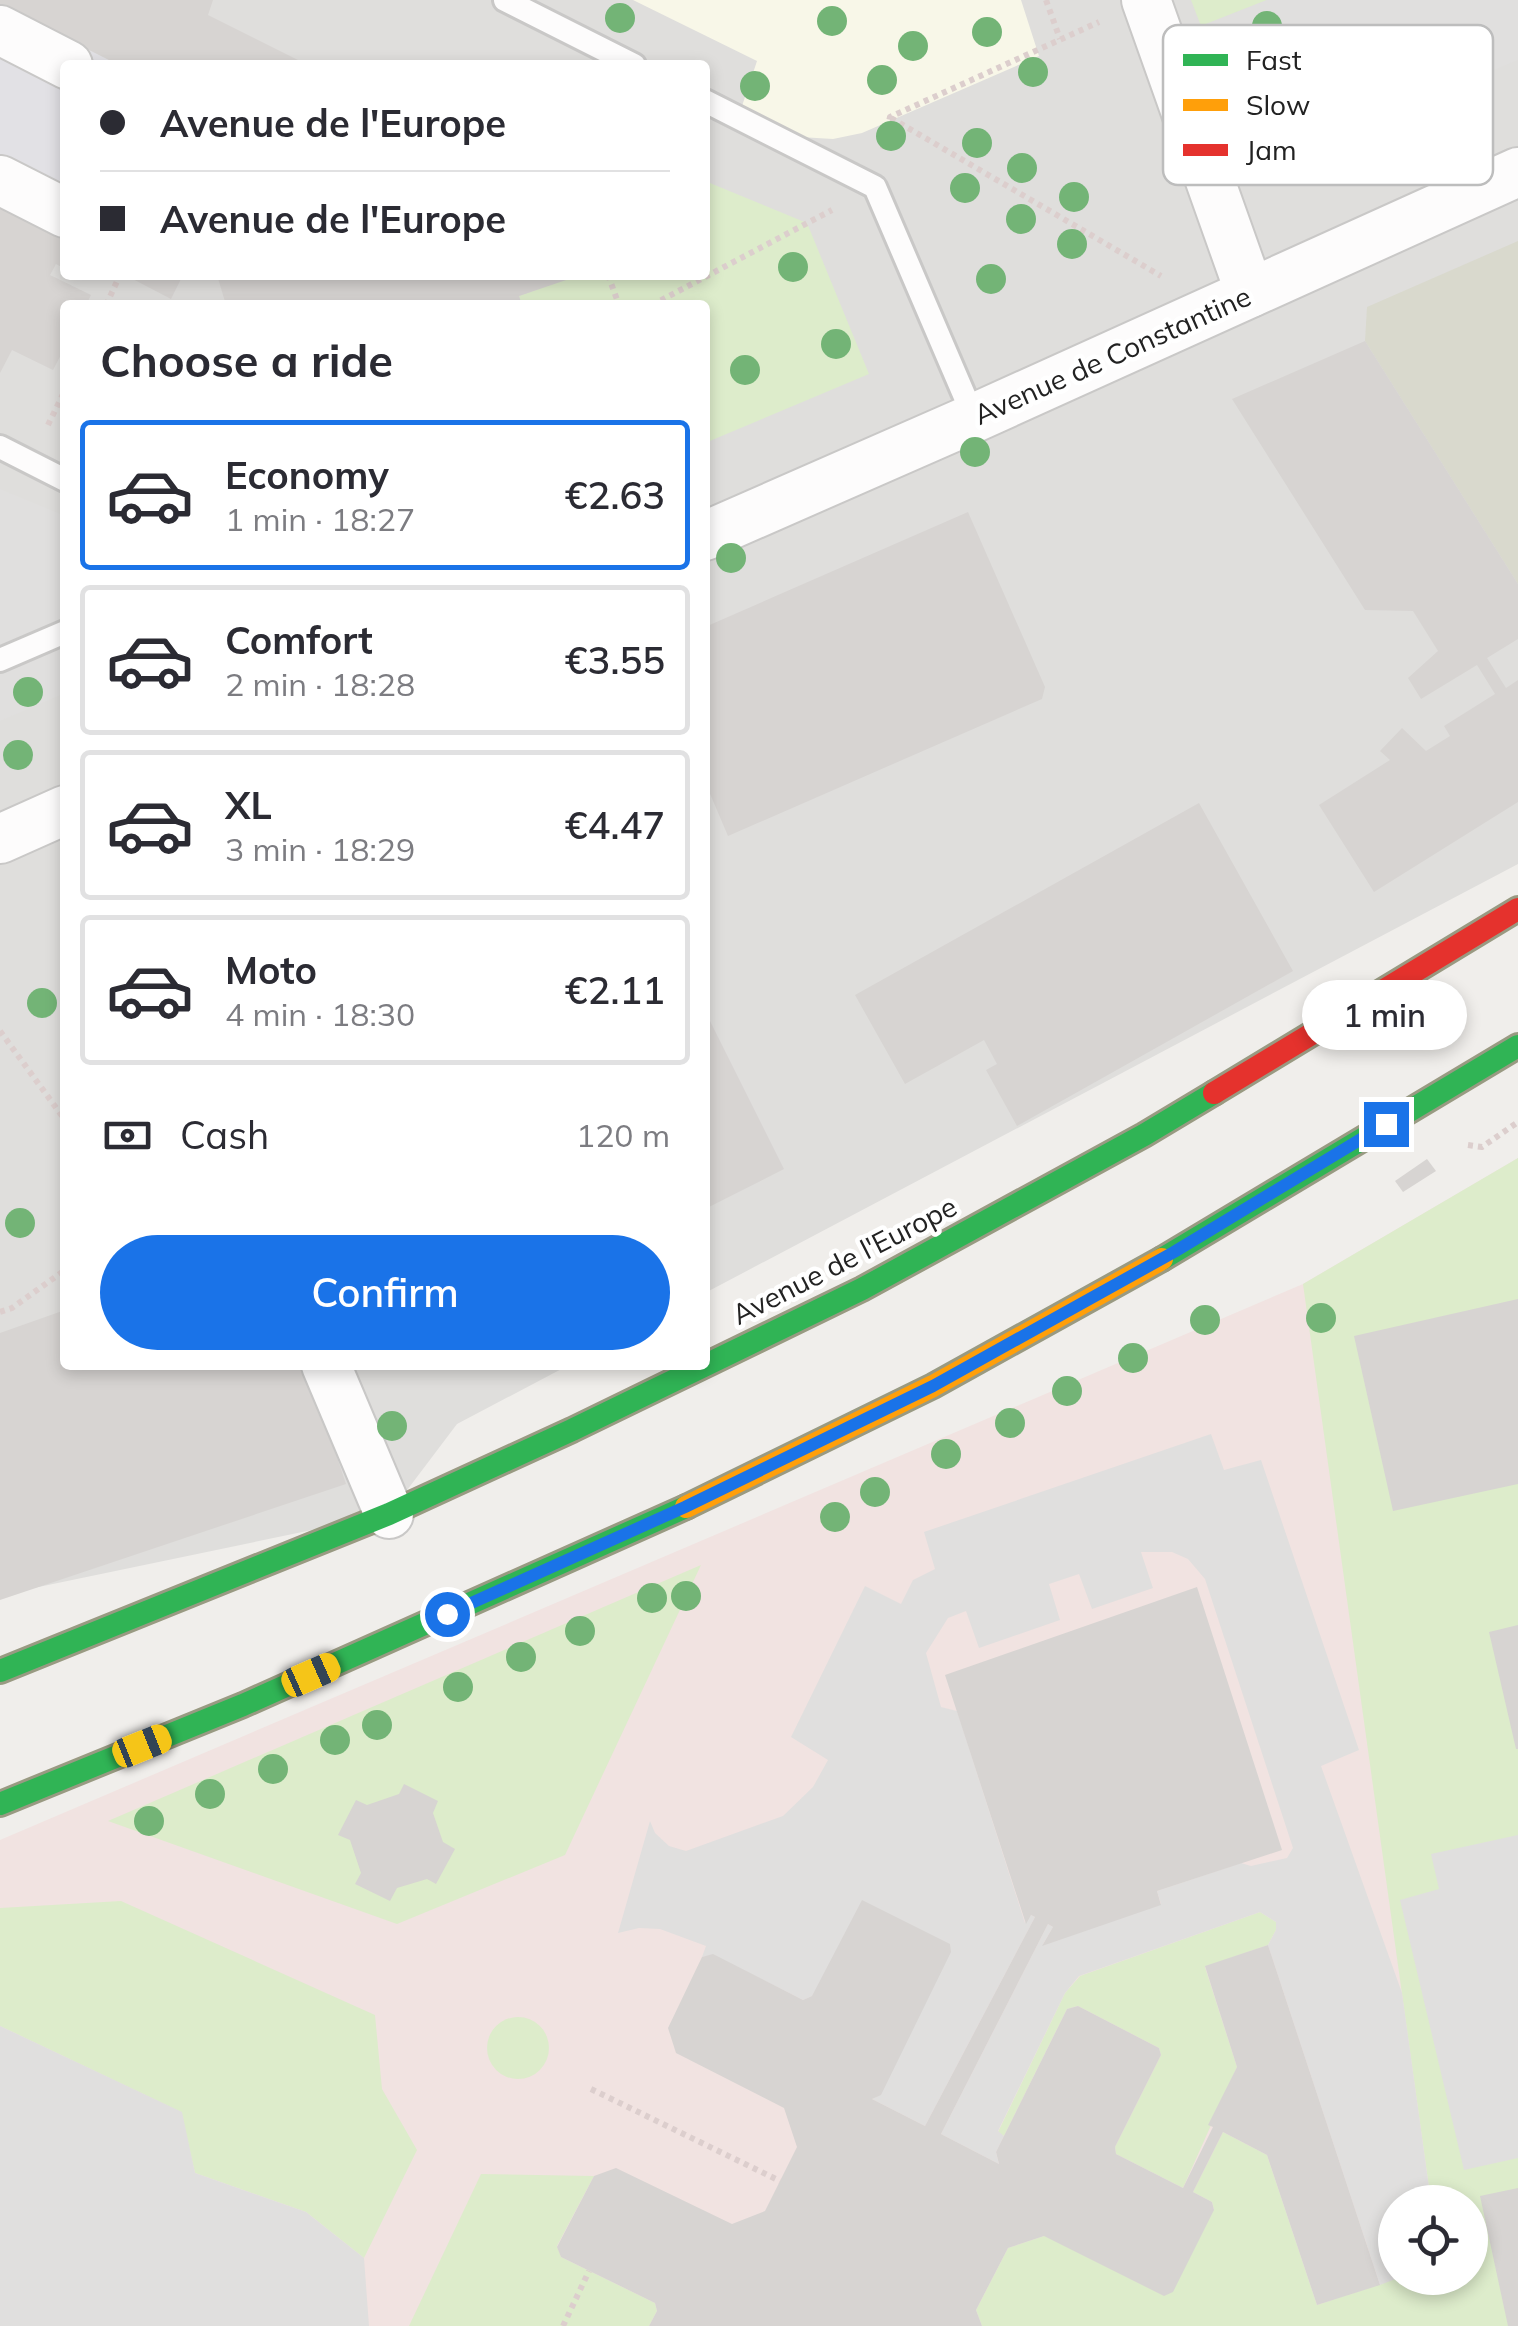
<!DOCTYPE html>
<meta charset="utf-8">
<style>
:root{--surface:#fff;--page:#f2f2f3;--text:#2b2b33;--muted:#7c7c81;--line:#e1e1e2;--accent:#1a73e8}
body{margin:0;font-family:Mulish,sans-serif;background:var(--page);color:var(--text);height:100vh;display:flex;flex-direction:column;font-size:38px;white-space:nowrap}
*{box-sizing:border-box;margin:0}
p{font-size:32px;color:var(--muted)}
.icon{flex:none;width:55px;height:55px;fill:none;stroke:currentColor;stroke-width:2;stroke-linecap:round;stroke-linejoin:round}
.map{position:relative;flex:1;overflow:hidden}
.panel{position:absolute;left:60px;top:300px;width:650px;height:1070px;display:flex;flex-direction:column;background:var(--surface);border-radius:10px;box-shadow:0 5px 15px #0003}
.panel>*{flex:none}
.banner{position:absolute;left:60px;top:60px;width:650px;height:220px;border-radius:10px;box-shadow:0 5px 15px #0003;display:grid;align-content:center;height:220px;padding:0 40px;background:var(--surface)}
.fabs{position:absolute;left:1378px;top:2185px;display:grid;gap:20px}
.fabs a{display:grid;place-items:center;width:110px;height:110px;border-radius:50%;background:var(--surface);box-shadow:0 5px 15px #0003;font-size:50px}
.end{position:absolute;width:45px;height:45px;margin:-22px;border:12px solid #1a73e8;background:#fff;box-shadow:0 0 0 5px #fff}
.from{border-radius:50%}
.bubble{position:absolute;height:70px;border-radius:35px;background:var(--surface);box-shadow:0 5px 15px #0003;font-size:32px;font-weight:600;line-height:70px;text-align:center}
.car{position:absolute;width:30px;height:60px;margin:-30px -15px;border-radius:12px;box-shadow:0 0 8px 2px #0007;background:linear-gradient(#f5c518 24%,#345 0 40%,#f5c518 0 76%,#345 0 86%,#f5c518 0)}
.banner b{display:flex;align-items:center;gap:35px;height:95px;font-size:38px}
.banner b+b{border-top:2px solid var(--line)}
.banner i{width:25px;height:25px;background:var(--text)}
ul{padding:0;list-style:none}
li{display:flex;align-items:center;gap:30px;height:150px;margin:0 20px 15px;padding:0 20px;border:5px solid var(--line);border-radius:10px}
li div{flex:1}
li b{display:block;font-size:38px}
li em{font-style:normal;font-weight:600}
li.active{border-color:var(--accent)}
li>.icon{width:90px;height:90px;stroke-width:1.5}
h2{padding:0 40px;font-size:45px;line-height:120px}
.pay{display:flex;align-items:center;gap:25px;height:110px;padding:0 40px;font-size:38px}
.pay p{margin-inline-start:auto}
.primary-button{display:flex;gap:20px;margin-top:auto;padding:20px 40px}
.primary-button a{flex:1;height:115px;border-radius:60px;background:var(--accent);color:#fff;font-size:40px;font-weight:600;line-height:115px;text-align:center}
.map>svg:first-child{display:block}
.residential{fill:#dfdedc;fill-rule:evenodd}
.commercial{fill:#f1e3e1;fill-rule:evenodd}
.education{fill:#f8f7e8}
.construction{fill:#d9d9cd}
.grass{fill:#ddeccb}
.parking{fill:#e0dfde}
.plaza{fill:#e2e1e5}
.building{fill:#d7d4d2}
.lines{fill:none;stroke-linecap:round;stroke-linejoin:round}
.lane-casing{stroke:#c9c8c7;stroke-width:28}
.street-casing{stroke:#c9c8c7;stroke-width:52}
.fast-casing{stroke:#999a82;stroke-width:28}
.slow-casing{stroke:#999a82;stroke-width:28}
.jam-casing{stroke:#999a82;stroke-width:28}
.path{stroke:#dccecd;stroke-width:6;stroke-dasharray:5 5;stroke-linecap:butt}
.lane{stroke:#fdfcfc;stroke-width:22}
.street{stroke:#fdfcfc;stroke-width:48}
.fast{stroke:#30b455;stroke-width:22}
.slow{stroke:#ff9f0a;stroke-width:22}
.jam{stroke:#e5322d;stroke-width:22}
.tree{fill:#73b476}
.route{stroke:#1a73e8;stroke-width:12}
.labels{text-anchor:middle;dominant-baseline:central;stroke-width:9;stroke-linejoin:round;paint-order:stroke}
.street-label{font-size:28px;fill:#222;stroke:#fff}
.key{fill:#fff;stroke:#bdbdbd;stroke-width:2.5}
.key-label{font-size:28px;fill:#222}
</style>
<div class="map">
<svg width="1518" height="2326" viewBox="0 0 1518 2326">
<rect width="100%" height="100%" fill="#f0eeeb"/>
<!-- residential -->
<path class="residential" d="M0,0h1518v864l-813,429v-988h-640v1060h504l-112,59 -68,90 -389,81zM65,65h640v210h-640z"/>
<!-- commercial -->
<path class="commercial" d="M1518,1158v1168h-1518v-486l1303,-556zM1395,2202h75v76h-75z"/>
<!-- education -->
<polygon class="education" points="633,0 1021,0 1039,56 862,133 833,139 800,137 741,109 757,61"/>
<!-- construction -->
<polygon class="construction" points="1518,241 1518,584 1365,341 1367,307"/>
<!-- grass -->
<g class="grass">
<polygon points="1191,0 1267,0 1201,26"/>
<polygon points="705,181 807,223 869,374 705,443 705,305 522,305 519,296 577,275 705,275"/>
<polygon points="1518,1158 1518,2326 982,2326 976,2310 1008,2248 1044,2236 1214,2210 1212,2202 1193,2192 1223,2132 1267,2155 1317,2305 1398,2278 1470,2278 1470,2202 1431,2202 1303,1284"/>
<polygon points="701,1565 565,1855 397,1924 108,1821"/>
<polygon points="121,1901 375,2015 382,2089 417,2150 364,2258 306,2212 195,2173 181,2112 0,2026 0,1908"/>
<polygon points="1260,1912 1276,1922 1276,1930 1268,1945 1205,1967 1237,2067 1183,2188 1116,2154 1115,2147 1161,2055 1159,2048 1078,2006 1067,2009 1004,2136 998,2132 1065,1993 1080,1976"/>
<circle cx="518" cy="2048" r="31"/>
<polygon points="481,2174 594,2176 557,2246 561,2257 655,2303 657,2311 649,2326 409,2326"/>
</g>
<!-- parking -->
<g class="parking">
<polygon points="1267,0 1518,0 1518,60 1252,168 1201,26"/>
<polygon points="0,489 65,516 65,693 0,721"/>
<polygon points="1211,1434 1224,1470 1261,1460 1359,1750 1321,1766 1402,1993 1431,2202 1395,2202 1395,2278 1398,2278 1380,2285 1268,1945 1276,1930 1276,1922 1260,1912 1079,1976 1065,1993 998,2131 1004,2136 996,2152 999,2164 941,2134 1048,1924 1053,1927 1043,1944 1161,1904 1157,1891 1241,1863 1251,1866 1287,1858 1293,1848 1205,1579 1188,1559 1172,1552 1141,1552 1153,1588 1092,1609 1079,1574 1049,1584 1060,1620 979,1648 966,1611 948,1618 926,1653 941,1707 957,1711 1025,1923 1031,1915 1035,1917 925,2126 872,2099 881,2094 812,1996 803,2000 713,1955 702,1957 706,1946 660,1929 639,1928 618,1933 650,1821 655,1833 669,1846 686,1851 783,1816 813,1787 828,1760 791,1737 865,1586 901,1604 913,1580 935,1569 924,1532"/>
<polygon points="1518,1835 1518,2158 1464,2170 1400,1900 1439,1889 1431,1854"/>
<polygon points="0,2026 182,2112 195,2173 306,2212 364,2258 369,2326 0,2326"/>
</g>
<!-- plaza -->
<polygon class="plaza" points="0,5 119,65 65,65 65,233 0,200"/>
<!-- building -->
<g class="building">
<polygon points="0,0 213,0 208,15 308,65 119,65 0,5"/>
<polygon points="0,200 65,233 65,269 56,264 50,275 91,295 86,305 65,305 65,347 53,370 12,350 0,373"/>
<polygon points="125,275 183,275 171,299"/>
<polygon points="217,275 578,275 578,276 519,296 522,305 226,305"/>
<polygon points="1365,341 1518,584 1518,639 1487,658 1506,688 1518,680 1518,802 1374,892 1319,805 1390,760 1380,751 1402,728 1426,751 1450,736 1444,726 1495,694 1477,665 1421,699 1408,678 1438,651 1413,611 1365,610 1232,399"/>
<polygon points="968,512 1045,687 1042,699 728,836 705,782 705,627"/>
<polygon points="1199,803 1293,971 1017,1126 986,1070 997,1064 984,1040 905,1084 855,995"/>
<polygon points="705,1011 784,1169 705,1209"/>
<polygon points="1427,1159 1436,1171 1403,1192 1395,1181"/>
<polygon points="1518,1299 1518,1484 1393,1511 1354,1336"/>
<polygon points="65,1310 65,1365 306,1365 346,1484 0,1600 0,1333"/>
<polygon points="1197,1587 1282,1850 1157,1891 1161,1905 1042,1946 1053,1927 1048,1924 941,2134 999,2164 996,2152 1067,2009 1078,2006 1159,2048 1161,2055 1115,2147 1116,2154 1183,2188 1213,2127 1208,2125 1237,2067 1205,1966 1268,1945 1380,2285 1317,2305 1267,2155 1223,2132 1193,2192 1212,2202 1214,2210 1173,2292 1164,2296 1044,2236 1008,2248 976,2310 982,2326 649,2326 657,2311 655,2303 561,2257 557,2247 594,2176 616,2168 732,2224 765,2211 797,2147 784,2108 676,2053 668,2028 702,1957 713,1954 803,2000 812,1996 862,1900 950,1944 951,1952 881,2095 872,2099 925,2126 1035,1917 1031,1915 1026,1924 945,1675"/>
<polygon points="1518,1625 1518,1749 1516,1749 1489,1632"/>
<polygon points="404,1784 438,1801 433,1813 443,1842 455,1849 436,1884 427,1879 397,1888 390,1901 355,1884 361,1873 350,1840 338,1835 356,1800 367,1805 399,1794"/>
<polygon points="1518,2188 1518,2326 1508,2326 1480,2196"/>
</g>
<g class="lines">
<!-- lane casing -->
<g class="lane-casing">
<g id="lane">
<polyline points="505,0 634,65"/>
<polyline points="705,101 875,187 974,418"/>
<polyline points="0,447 65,480"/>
<polyline points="0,660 65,632"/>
</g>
</g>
<!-- street casing -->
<g class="street-casing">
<g id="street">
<polyline points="1146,0 1250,293"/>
<polyline points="0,30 68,65"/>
<polyline points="0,180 65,213"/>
<polyline points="705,536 974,418 1518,172"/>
<polyline points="0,839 65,810"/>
<polyline points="326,1365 389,1514"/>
</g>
</g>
<!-- fast casing -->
<g class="fast-casing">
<g id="fast">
<polyline points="1162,1259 1518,1046"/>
<polyline points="0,1671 389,1514 572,1430 862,1289 1144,1135 1214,1093"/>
<polyline points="0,1804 243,1705 686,1507"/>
</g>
</g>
<!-- slow casing -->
<g class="slow-casing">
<polyline id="slow" points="686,1507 933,1386 1162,1259"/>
</g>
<!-- jam casing -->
<g class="jam-casing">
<polyline id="jam" points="1214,1093 1518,909"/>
</g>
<!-- path -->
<g class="path">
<polyline points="1046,0 1060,39"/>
<polyline points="891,118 1161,276"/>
<polyline points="883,149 890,117 1099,22"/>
<polyline points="608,275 619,305"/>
<polyline points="106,305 120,275"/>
<polyline points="652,305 832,210"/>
<polyline points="48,425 65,390"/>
<polyline points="0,1031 65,1120"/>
<polyline points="1468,1145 1482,1147 1518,1122"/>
<polyline points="0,1312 12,1308 65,1270"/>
<polyline points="591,2089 780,2181"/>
<polyline points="563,2326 589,2271"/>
</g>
<!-- lane -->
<use href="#lane" class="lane"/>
<!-- street -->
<use href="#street" class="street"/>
<!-- fast -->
<use href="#fast" class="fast"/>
<!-- slow -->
<use href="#slow" class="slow"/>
<!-- jam -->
<use href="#jam" class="jam"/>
</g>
<!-- trees -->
<g class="tree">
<circle cx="620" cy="18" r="15"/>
<circle cx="832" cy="21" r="15"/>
<circle cx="1267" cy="26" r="15"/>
<circle cx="987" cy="32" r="15"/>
<circle cx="913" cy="46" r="15"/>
<circle cx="1033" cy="72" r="15"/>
<circle cx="882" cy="80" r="15"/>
<circle cx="755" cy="86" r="15"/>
<circle cx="891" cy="136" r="15"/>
<circle cx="977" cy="143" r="15"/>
<circle cx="1022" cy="168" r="15"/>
<circle cx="965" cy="188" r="15"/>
<circle cx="1074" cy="197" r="15"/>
<circle cx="1021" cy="219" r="15"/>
<circle cx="1072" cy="244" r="15"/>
<circle cx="793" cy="267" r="15"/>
<circle cx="991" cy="279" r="15"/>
<circle cx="836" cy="344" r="15"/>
<circle cx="745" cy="370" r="15"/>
<circle cx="975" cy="452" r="15"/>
<circle cx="731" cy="558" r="15"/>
<circle cx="28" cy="692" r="15"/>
<circle cx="18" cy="755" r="15"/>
<circle cx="42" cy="1003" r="15"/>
<circle cx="20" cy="1223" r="15"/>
<circle cx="1321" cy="1318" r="15"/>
<circle cx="1205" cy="1320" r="15"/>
<circle cx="1133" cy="1358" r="15"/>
<circle cx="1067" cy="1391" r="15"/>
<circle cx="1010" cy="1423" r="15"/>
<circle cx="392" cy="1426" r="15"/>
<circle cx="946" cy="1454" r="15"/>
<circle cx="875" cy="1492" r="15"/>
<circle cx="835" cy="1517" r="15"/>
<circle cx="686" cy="1596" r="15"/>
<circle cx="652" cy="1598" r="15"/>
<circle cx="580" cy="1631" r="15"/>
<circle cx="521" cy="1657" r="15"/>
<circle cx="458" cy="1687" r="15"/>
<circle cx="377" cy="1725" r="15"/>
<circle cx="335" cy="1740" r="15"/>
<circle cx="273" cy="1769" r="15"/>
<circle cx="210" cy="1794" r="15"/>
<circle cx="149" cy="1821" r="15"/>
</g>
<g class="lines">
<!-- route -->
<polyline class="route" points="447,1614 685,1507 933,1386 1174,1252 1386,1124"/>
</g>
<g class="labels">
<!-- street labels -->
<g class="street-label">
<text transform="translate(1112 355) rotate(-24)">Avenue de Constantine</text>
<text transform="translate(844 1260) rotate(-27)">Avenue de l'Europe</text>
</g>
</g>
<!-- legend -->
<rect x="1163" y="25" width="330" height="160" rx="15" class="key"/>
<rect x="1183" y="54" width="45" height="12" fill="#30b455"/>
<rect x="1183" y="99" width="45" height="12" fill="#ff9f0a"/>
<rect x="1183" y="144" width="45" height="12" fill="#e5322d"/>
<g class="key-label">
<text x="1246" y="70">Fast</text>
<text x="1246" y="115">Slow</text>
<text x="1246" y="160">Jam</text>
</g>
</svg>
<div class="fabs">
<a><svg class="icon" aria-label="locate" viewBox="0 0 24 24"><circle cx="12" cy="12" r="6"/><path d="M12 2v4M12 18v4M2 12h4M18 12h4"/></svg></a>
</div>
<i class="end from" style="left:447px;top:1614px"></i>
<i class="end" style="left:1386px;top:1124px"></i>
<div class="bubble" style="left:1302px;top:980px;width:165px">1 min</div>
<i class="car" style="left:311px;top:1675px;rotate:66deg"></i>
<i class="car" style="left:142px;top:1746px;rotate:68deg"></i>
<div class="banner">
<b><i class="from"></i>Avenue de l'Europe</b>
<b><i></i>Avenue de l'Europe</b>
</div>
<section class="panel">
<h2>Choose a ride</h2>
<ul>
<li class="active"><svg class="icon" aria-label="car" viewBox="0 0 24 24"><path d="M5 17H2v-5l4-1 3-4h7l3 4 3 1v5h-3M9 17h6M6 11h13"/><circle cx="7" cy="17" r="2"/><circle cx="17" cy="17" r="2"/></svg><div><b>Economy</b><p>1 min · 18:27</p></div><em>€2.63</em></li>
<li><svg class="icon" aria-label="car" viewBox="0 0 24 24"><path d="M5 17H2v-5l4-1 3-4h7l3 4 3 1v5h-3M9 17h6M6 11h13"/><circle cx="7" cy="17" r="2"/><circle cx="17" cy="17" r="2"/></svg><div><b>Comfort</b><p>2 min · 18:28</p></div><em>€3.55</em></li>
<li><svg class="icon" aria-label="car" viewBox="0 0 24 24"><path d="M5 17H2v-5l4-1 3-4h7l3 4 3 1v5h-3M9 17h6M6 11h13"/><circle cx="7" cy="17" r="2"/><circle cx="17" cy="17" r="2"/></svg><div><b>XL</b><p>3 min · 18:29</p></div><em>€4.47</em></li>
<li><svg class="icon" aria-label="car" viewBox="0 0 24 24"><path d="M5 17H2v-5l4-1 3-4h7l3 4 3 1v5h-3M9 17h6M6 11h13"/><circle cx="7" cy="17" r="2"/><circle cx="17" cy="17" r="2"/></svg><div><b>Moto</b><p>4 min · 18:30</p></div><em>€2.11</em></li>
</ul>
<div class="pay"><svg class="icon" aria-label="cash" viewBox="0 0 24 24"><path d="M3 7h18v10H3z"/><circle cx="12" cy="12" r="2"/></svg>Cash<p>120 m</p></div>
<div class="primary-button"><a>Confirm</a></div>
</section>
</div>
